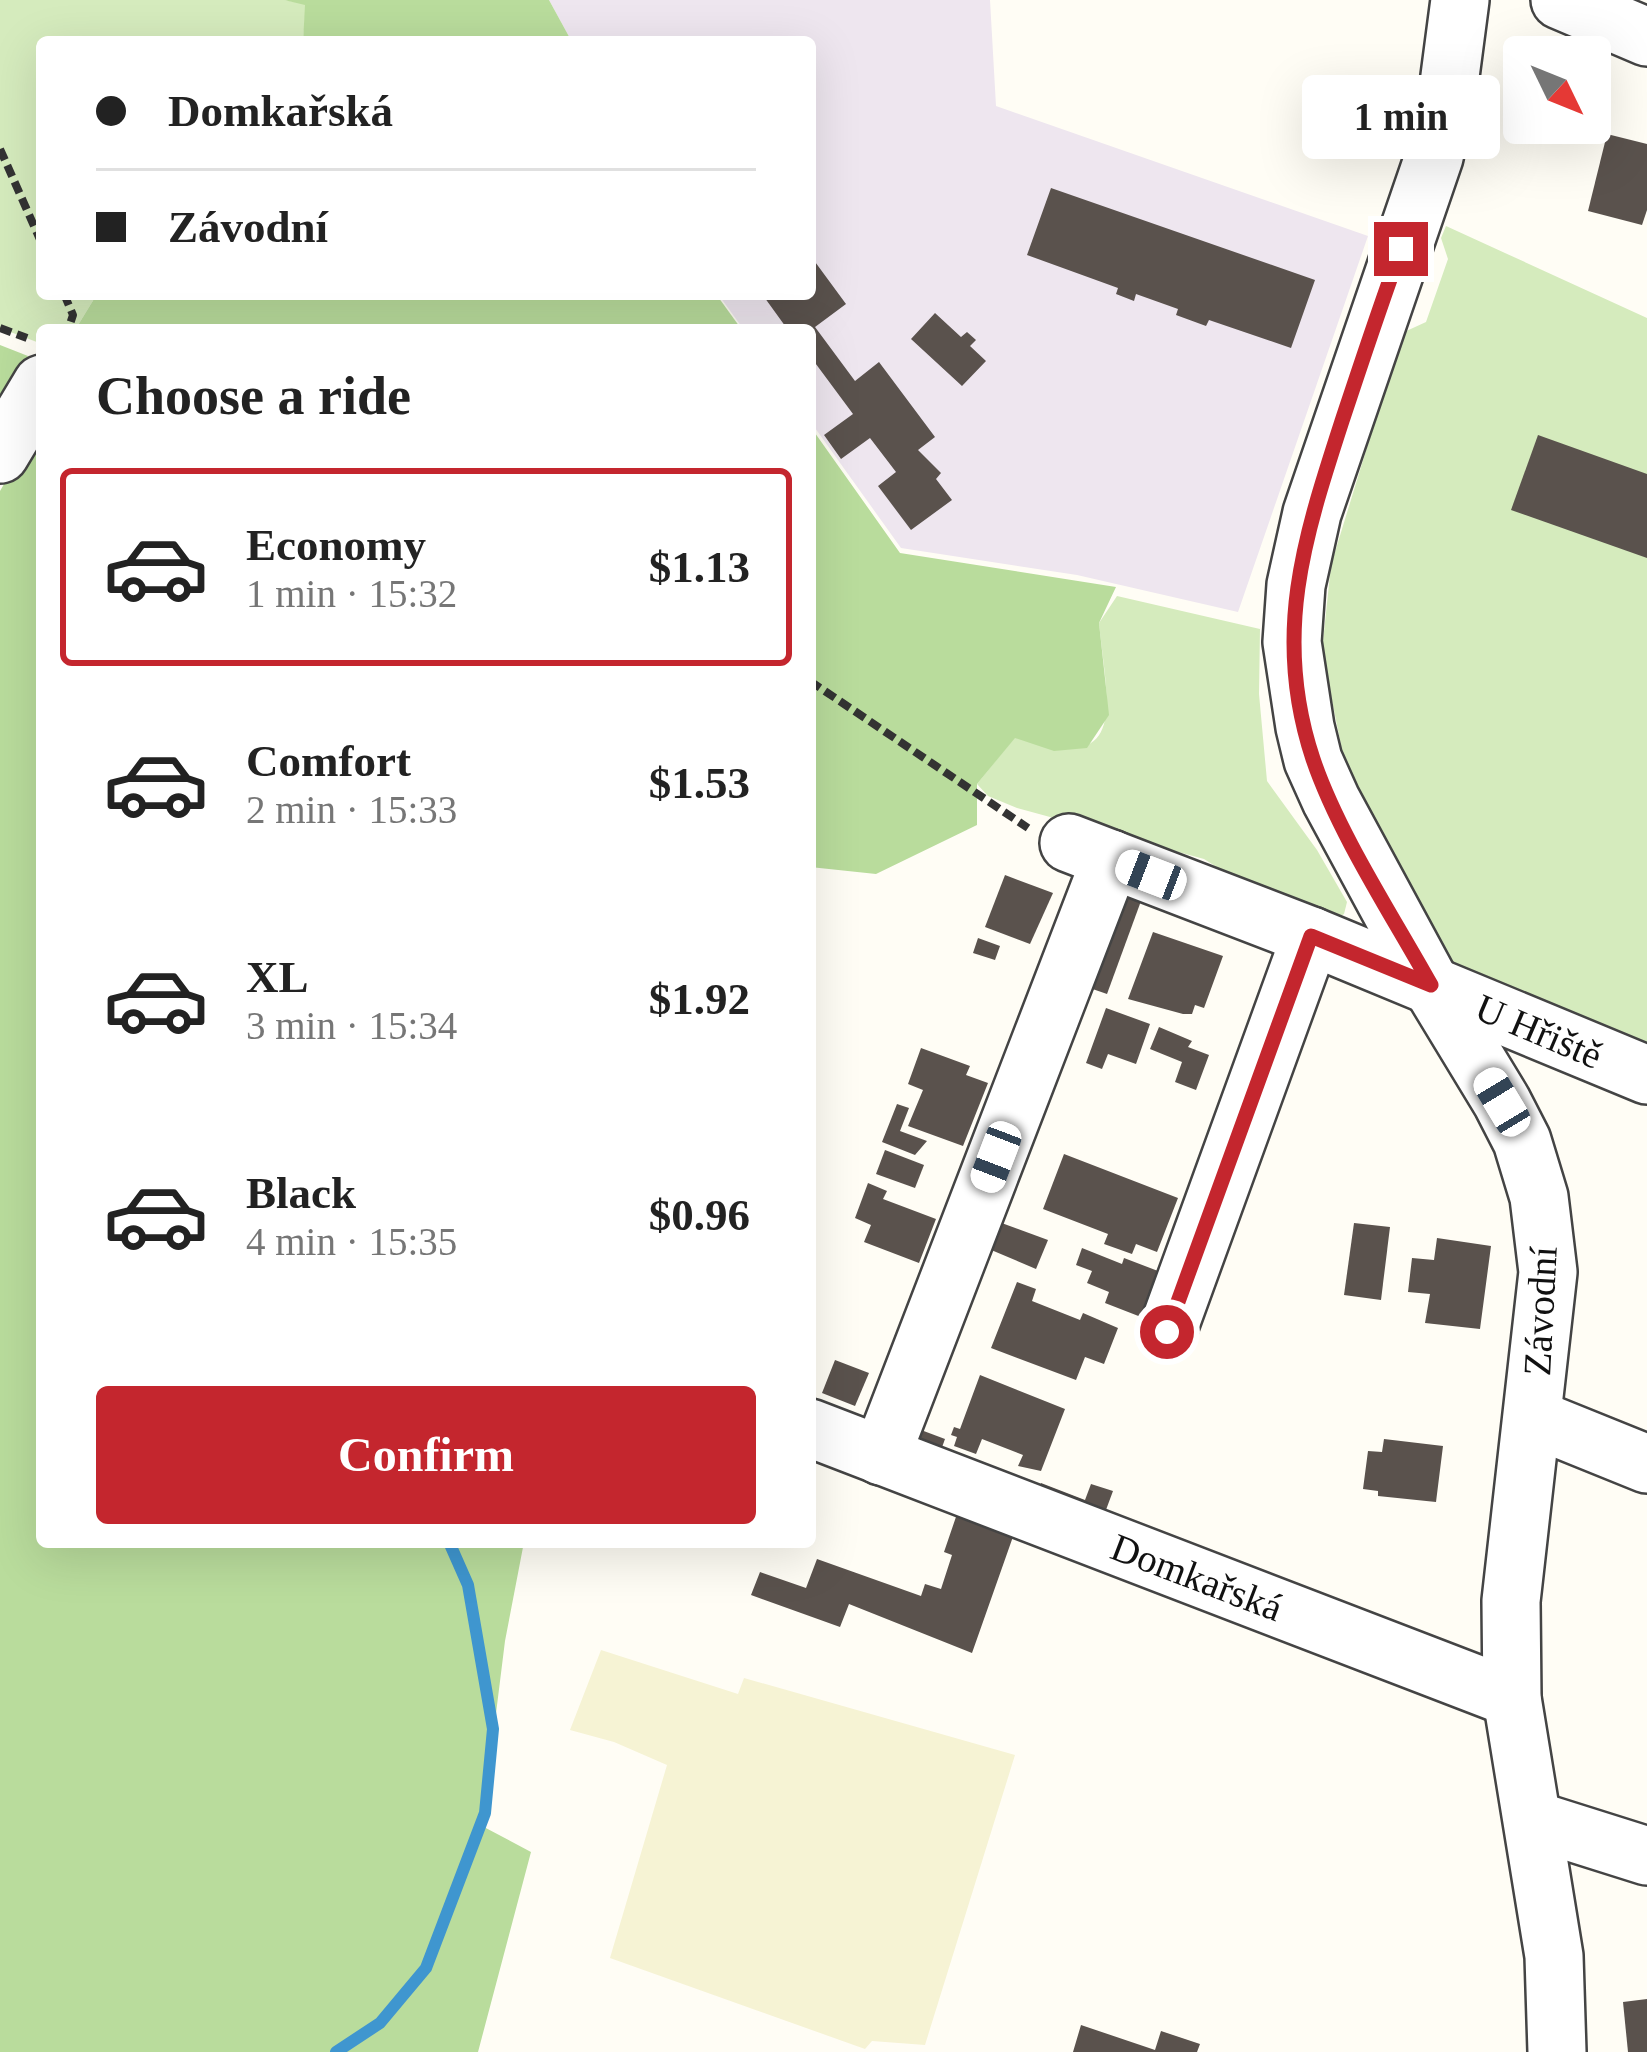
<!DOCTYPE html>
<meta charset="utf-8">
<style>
:root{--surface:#fff;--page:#f6f6f6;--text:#222;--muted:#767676;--line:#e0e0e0;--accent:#c4262e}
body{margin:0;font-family:"Times New Roman",serif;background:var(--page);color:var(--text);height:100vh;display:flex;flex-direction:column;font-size:45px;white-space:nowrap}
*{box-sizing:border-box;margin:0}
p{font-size:39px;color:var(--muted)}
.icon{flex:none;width:66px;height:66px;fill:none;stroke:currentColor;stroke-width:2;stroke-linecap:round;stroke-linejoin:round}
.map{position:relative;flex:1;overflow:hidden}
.sheet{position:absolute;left:36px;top:324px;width:780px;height:1224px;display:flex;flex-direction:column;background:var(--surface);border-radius:12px;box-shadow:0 12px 48px #0002}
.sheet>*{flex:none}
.guide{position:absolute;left:36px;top:36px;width:780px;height:264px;border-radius:12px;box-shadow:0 12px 48px #0002;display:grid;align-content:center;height:264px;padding:0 60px;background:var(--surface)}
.needle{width:78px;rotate:133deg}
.fabs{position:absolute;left:1503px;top:36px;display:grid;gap:24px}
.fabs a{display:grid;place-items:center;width:108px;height:108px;border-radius:12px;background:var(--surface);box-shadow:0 12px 48px #0002;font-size:60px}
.end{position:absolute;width:54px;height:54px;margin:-27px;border:15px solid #c4262e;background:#fff;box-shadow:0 0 0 6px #fff}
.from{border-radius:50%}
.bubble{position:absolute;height:84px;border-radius:12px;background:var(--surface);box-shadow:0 12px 48px #0002;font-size:39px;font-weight:700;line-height:84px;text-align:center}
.car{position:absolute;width:36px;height:72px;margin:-36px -18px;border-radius:15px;box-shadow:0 0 9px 3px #0007;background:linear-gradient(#fff 24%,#345 0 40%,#fff 0 76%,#345 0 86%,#fff 0)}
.guide b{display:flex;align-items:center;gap:42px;height:114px;font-size:45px}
.guide b+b{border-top:3px solid var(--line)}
.guide i{width:30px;height:30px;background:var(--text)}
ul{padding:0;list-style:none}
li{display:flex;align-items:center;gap:36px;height:198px;margin:0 24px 18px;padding:0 36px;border:6px solid transparent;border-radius:12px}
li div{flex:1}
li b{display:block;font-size:45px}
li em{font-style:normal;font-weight:700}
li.current{border-color:var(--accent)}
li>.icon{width:108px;height:108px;stroke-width:1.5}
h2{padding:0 60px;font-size:54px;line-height:144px}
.button{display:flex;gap:24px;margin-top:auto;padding:24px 60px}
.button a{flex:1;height:138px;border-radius:12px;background:var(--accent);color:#fff;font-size:48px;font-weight:700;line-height:138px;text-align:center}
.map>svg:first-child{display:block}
.industrial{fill:#eee6ef}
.farmland{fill:#f6f3d4}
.green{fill:#d5ebbd}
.forest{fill:#b9dc9c}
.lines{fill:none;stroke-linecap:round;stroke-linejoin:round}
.stream{stroke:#3f96cf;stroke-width:12}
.building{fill:#5a524d}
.minor-casing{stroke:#444;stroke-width:62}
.path{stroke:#333;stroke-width:8;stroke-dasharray:12 6;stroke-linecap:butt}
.minor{stroke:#fff;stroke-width:57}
.route{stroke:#c4262e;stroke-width:15}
.labels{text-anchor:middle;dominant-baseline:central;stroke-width:12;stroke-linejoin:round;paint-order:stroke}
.street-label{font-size:39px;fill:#111;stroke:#fff}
</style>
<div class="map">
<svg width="1647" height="2052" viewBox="0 0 1647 2052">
<rect width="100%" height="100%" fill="#fffdf5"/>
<!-- industrial -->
<polygon class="industrial" points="549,0 990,0 996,106 1368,236 1238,612 1077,575 901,548 810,421 810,330 744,330 718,294 810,294 810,42 572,42"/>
<!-- farmland -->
<polygon class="farmland" points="601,1650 738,1694 744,1678 1015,1755 925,2045 872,2041 865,2049 610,1958 667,1765 614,1742 570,1730"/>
<!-- green -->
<g class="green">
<polygon points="0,0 284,0 306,4 303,42 42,42 42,294 97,294 75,330 42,330 42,344 0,328"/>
<polygon points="1446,226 1647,318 1647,1060 1469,992 1396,873 1345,765 1322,651 1331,565 1402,333 1426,322 1448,259 1441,238"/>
<path d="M1117,596l143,33 -1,65 8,87 50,69 30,52 -3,12 -10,6 -112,-41 1,-8 -19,-12 -187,-51 -29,-12 -11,-12 38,-47c116,41 92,-33 84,-114z"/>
</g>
<!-- forest -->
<g class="forest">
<polygon points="284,0 549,0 572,42 303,42 305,5"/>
<polygon points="97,294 716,294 742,330 75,330"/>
<polygon points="0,345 28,356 0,404"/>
<polygon points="42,419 42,1542 524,1542 505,1641 482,1826 531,1852 478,2052 0,2052 0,491"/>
<polygon points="810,426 900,553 1116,587 1099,623 1109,715 1087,748 1054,751 1015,738 977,784 977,825 876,874 810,867"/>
</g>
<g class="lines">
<!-- stream -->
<polyline class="stream" points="336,2052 380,2023 426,1968 485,1813 493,1729 468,1585 449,1542"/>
</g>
<!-- building -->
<g class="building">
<polygon points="1607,134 1647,144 1647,210 1642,225 1588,211"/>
<polygon points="1051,188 1315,280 1291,348 1209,320 1206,326 1176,315 1178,309 1136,294 1134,301 1116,294 1118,288 1027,255"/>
<polygon points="810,255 846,304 815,327 855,381 879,362 935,437 918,450 941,473 936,479 952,500 911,530 878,486 896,472 870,438 841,459 824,435 853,414 810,356 810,330 788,330 762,294 810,294"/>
<polygon points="935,313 961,337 967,332 976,340 970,346 986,361 962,386 911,339"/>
<polygon points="1538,435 1647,474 1647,558 1511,510"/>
<polygon points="1005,875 1053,893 1030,944 985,927"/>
<polygon points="1115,892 1141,901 1107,994 1081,985"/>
<polygon points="1153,932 1223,956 1204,1008 1195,1005 1192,1014 1183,1014 1128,999"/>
<polygon points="978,938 1000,946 995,960 973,953"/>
<polygon points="1106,1008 1150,1024 1136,1064 1108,1054 1102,1069 1086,1063"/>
<polygon points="1159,1027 1192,1041 1188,1047 1209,1055 1196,1090 1175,1082 1182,1062 1150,1049"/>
<polygon points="921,1048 970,1066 966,1075 988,1083 963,1146 908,1126 923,1090 908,1084"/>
<polygon points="897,1104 909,1108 900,1131 927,1141 915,1155 882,1142"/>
<polygon points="885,1150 924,1165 915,1188 876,1174"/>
<polygon points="1064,1154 1178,1198 1157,1252 1136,1244 1132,1254 1104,1244 1108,1234 1043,1209"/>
<polygon points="868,1183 887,1191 883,1199 936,1219 919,1263 864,1242 871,1225 855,1218"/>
<polygon points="988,1218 1048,1240 1036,1269 977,1244"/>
<polygon points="1354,1223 1390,1227 1381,1300 1344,1295"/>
<polygon points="1437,1238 1491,1246 1480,1329 1425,1323 1430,1294 1408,1292 1412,1258 1434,1260"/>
<polygon points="1082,1248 1122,1264 1124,1258 1158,1271 1141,1317 1105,1303 1109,1292 1087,1283 1092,1271 1076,1265"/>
<polygon points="1017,1282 1036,1289 1032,1301 1080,1320 1083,1313 1118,1328 1104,1364 1085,1357 1076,1380 991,1348"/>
<polygon points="835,1360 869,1373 855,1406 822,1393"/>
<polygon points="980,1375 1065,1409 1041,1471 1018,1466 1023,1455 982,1439 976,1454 954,1446 957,1437 951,1435 954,1427 960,1429"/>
<polygon points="905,1424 945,1439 937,1461 897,1447"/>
<polygon points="1384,1439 1443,1446 1436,1502 1378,1496 1378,1491 1363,1489 1368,1451 1382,1452"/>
<polygon points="1041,1483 1085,1500 1091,1484 1113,1491 1100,1526 1035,1501"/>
<polygon points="958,1511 1015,1531 972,1653 849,1604 840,1627 751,1595 760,1572 806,1588 817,1559 921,1596 925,1584 941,1589 952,1555 944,1552"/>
<polygon points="1647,1999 1647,2052 1628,2052 1623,2002"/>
<polygon points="1081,2025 1155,2050 1161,2031 1200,2044 1197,2052 1073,2052"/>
</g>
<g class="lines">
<!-- minor casing -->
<g class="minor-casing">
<g id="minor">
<polyline points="1460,0 1447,99 1434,157 1312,513 1296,585 1292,642 1305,727 1313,760 1331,800 1431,985 1502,1102 1522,1141 1539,1197 1548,1272 1511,1601 1512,1698 1554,1956 1557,2052"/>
<polyline points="1560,0 1647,37"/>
<polyline points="0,454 42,384"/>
<polyline points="1069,843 1311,936 1647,1075"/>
<polyline points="1167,1332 1311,936"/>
<polyline points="1533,1418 1647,1464"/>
<polyline points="810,1428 1512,1698"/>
<polyline points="881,1456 1111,859"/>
<polyline points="1533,1820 1647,1856"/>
</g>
</g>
<!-- path -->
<g class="path">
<polyline points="0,149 42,244"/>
<polyline points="64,294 73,315 68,330"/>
<polyline points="0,328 27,338"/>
<polyline points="810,681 1028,828"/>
</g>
<!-- minor -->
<use href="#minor" class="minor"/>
</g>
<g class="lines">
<!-- route -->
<path class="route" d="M1167,1332l144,-396 120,49c-39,-70 -93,-152 -118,-226 -41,-123 -9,-221 29,-338 19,-57 38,-115 59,-172"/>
</g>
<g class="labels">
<!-- street labels -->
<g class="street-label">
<text transform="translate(1539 1031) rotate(23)">U Hřiště</text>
<text transform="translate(1540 1311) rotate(-87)">Závodní</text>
<text transform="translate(1197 1577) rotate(21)">Domkařská</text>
</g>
</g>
</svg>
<div class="fabs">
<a><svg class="needle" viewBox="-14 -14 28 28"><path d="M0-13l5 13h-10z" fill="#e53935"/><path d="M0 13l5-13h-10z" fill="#767676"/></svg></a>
</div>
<i class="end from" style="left:1167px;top:1332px"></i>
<i class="end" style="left:1401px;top:249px"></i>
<div class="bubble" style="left:1302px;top:75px;width:198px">1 min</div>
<i class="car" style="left:1151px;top:875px;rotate:291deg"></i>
<i class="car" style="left:1502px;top:1102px;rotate:329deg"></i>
<i class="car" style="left:996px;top:1157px;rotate:201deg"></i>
<div class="guide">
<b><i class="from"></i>Domkařská</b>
<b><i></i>Závodní</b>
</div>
<section class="sheet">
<h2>Choose a ride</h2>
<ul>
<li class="current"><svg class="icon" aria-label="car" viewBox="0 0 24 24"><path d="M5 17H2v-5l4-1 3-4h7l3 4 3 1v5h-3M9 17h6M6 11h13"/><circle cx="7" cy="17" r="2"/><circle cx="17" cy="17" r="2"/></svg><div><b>Economy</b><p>1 min · 15:32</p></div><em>$1.13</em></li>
<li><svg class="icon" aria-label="car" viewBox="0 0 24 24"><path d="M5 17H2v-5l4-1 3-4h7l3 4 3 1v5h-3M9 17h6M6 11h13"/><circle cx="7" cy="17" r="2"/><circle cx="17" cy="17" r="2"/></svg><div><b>Comfort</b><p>2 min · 15:33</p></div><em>$1.53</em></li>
<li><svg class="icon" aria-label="car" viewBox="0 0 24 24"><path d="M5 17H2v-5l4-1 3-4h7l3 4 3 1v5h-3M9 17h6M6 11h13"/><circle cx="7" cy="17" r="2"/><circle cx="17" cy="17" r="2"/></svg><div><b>XL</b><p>3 min · 15:34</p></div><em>$1.92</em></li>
<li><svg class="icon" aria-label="car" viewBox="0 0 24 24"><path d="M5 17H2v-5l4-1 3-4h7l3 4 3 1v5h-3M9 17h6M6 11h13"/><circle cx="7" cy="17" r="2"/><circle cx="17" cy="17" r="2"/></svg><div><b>Black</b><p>4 min · 15:35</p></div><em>$0.96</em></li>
</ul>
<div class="button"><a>Confirm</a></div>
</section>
</div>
